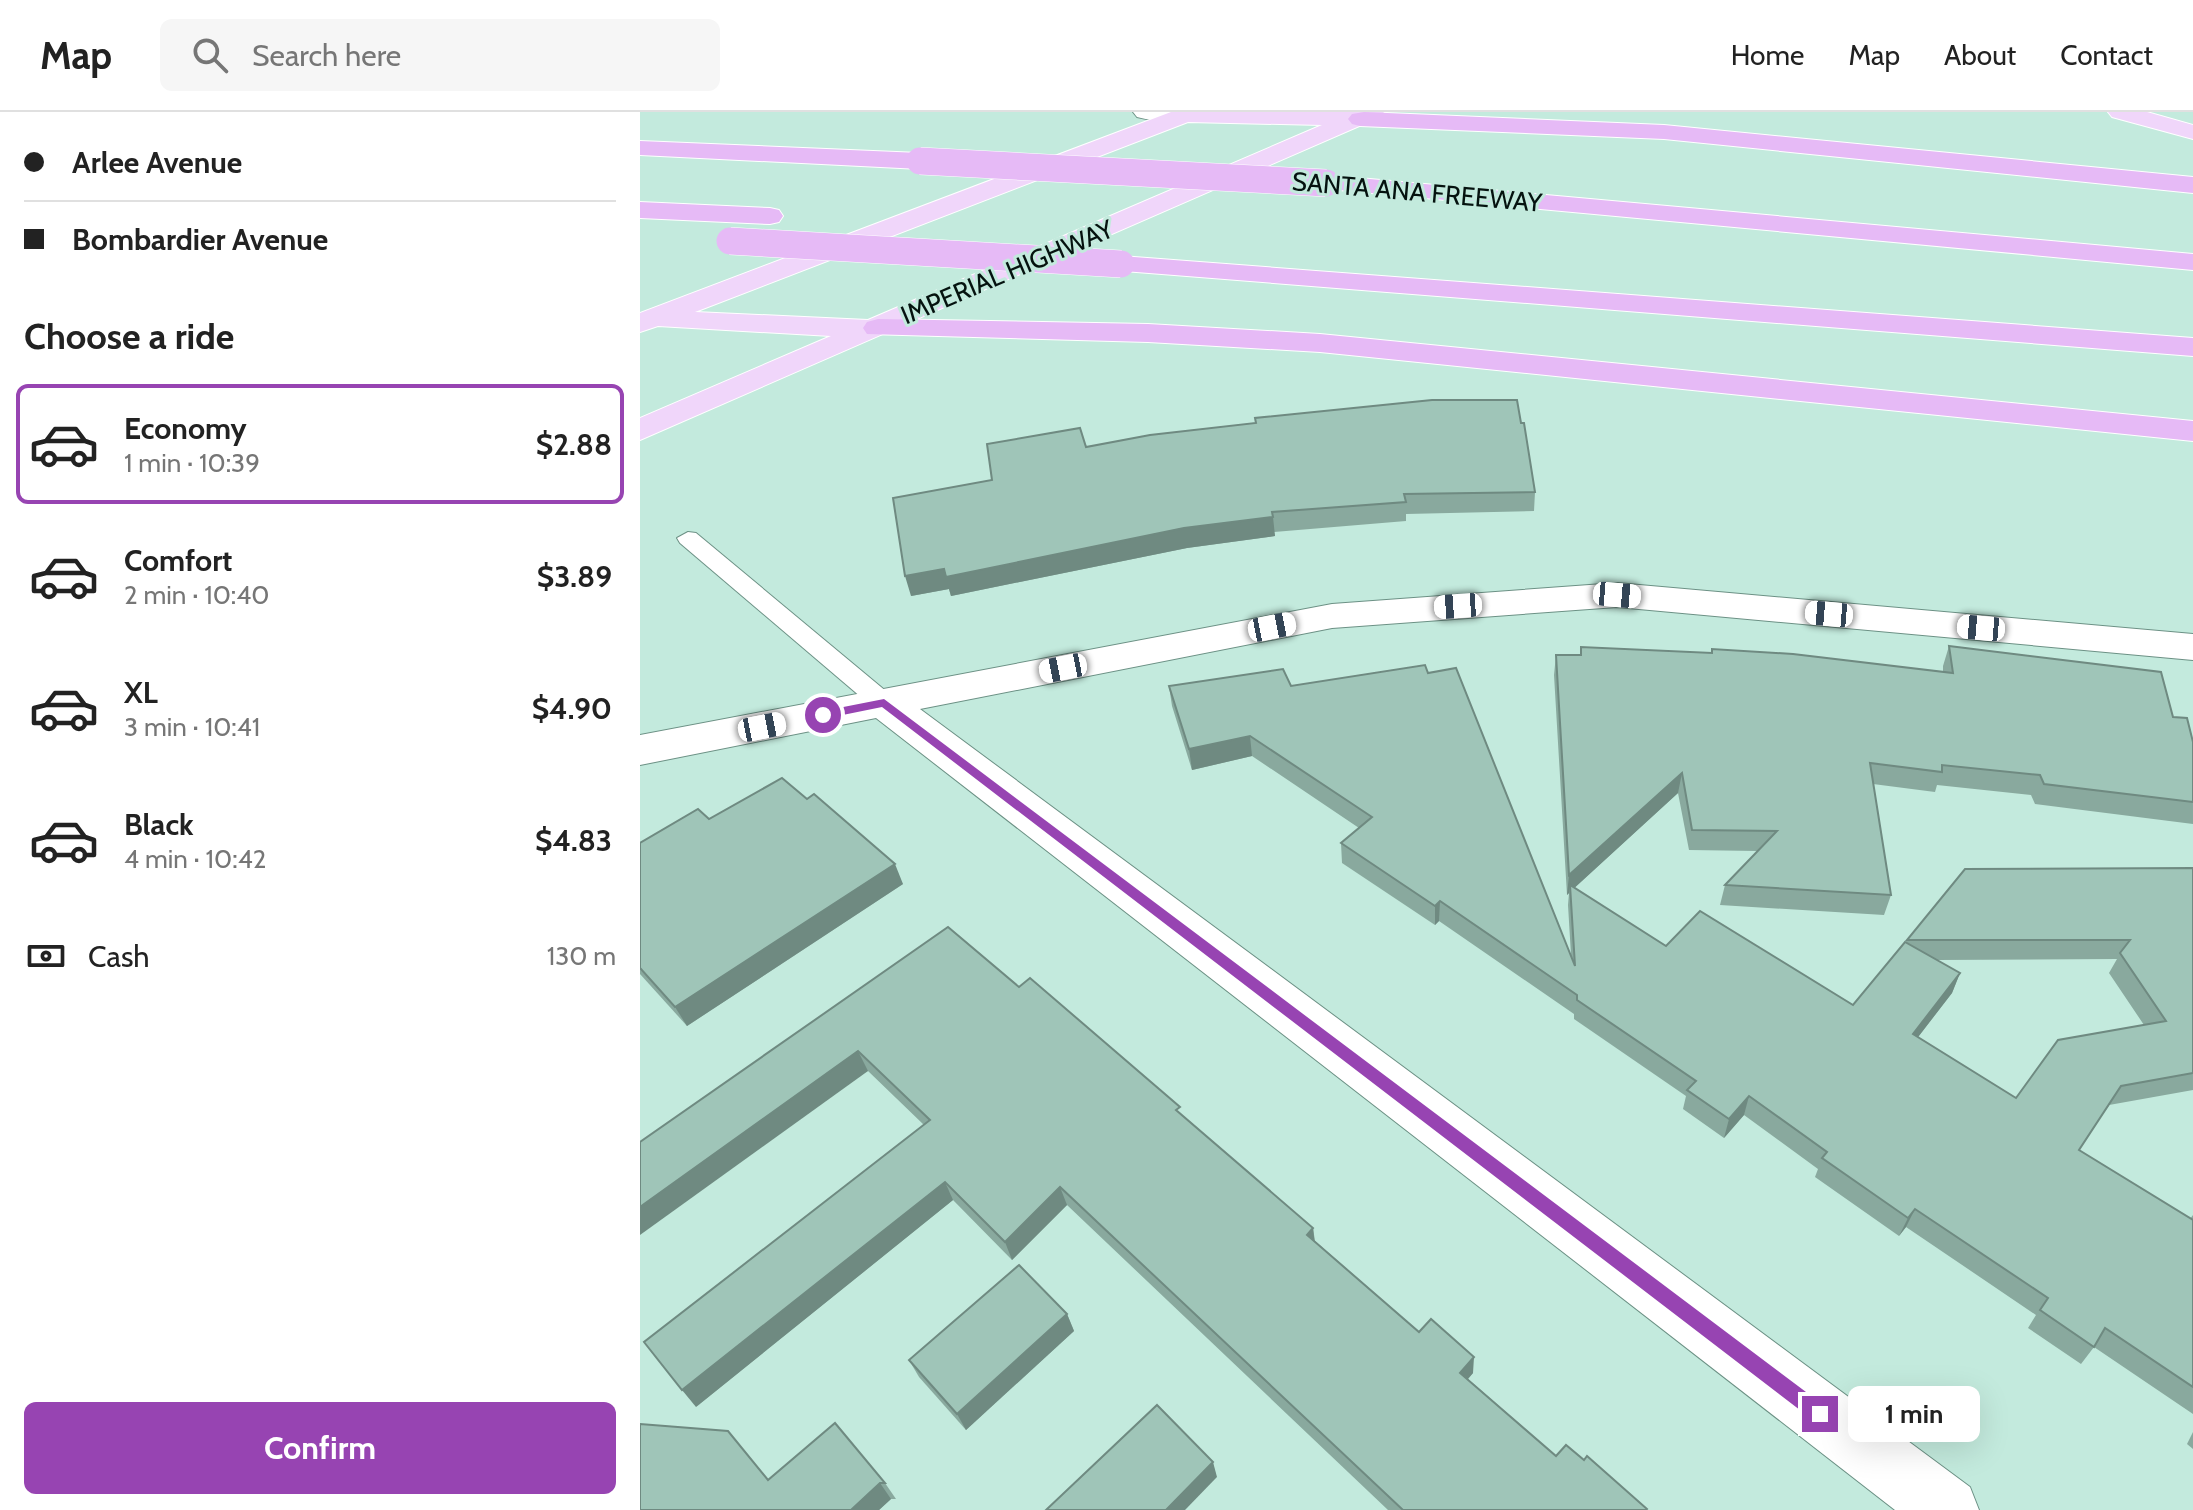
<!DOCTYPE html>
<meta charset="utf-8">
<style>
:root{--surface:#fff;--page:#f6f6f6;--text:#222;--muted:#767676;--line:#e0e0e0;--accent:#9744b2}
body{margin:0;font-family:Cabin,sans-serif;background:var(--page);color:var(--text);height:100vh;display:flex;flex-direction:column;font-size:30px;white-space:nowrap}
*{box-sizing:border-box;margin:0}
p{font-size:26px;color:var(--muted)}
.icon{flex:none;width:44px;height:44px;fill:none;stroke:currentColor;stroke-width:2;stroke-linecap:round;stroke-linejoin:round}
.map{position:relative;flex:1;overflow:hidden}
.sheet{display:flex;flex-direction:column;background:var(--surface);width:640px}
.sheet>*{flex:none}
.top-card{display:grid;align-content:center;height:176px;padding:0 24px;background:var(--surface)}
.end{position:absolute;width:36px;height:36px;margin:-18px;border:10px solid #9744b2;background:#fff;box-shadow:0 0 0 4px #fff}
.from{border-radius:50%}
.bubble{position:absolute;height:56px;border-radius:12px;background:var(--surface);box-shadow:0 8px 32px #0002;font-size:26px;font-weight:700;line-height:56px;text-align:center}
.car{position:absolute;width:24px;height:48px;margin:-24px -12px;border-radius:10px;box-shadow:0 0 6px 2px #0007;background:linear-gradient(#fff 24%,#345 0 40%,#fff 0 76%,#345 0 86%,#fff 0)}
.top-card b{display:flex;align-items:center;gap:28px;height:76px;font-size:30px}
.top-card b+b{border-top:2px solid var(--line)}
.top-card i{width:20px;height:20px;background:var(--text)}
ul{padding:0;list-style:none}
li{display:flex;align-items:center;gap:24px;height:120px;margin:0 16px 12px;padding:0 8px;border:4px solid transparent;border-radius:12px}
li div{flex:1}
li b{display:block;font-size:30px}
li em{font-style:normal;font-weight:700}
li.active{border-color:var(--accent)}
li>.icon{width:72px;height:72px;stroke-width:1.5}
h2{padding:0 24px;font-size:36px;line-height:96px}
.pay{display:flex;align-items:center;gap:20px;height:88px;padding:0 24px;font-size:30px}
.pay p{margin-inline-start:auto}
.button{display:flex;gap:16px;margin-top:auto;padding:16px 24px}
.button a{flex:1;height:92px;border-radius:12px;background:var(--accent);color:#fff;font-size:32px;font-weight:700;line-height:92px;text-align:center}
header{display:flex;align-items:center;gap:48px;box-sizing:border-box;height:112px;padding:0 40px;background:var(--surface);border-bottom:2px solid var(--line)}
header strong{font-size:38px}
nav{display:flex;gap:44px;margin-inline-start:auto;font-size:28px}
.search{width:560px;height:72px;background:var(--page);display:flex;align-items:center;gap:20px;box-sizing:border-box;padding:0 28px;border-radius:12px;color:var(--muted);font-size:30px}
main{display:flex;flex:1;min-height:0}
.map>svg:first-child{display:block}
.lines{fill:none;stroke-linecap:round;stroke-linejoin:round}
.lane-casing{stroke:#6c9185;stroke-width:2}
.street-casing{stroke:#6c9185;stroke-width:2}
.secondary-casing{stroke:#6c9185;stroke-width:2}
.primary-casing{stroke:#fff;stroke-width:2}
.highway-casing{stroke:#fff;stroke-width:2}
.lane{fill:#fff;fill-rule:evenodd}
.street{fill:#fff;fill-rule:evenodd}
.secondary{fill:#fff;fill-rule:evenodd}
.primary{fill:#f0d6fa;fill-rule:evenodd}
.highway{fill:#e6baf6;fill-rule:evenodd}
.highway-bridge-casing{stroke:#fff;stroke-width:28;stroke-linecap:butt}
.highway-bridge{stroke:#e6baf6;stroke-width:27}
.wall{fill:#89a99e;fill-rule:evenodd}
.shaded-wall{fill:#6f8a81}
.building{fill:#9fc5b8;stroke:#6f8a81;stroke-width:2}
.route{fill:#9744b2}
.labels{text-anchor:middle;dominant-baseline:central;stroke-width:6;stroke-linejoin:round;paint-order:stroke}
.far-street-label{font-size:26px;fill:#05120f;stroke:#c3eadd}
</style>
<header>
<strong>Map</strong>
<div class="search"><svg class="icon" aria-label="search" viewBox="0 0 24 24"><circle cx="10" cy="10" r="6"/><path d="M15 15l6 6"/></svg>Search here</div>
<nav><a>Home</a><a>Map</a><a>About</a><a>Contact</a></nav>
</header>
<main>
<section class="sheet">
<div class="top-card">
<b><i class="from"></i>Arlee Avenue</b>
<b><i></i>Bombardier Avenue</b>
</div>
<h2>Choose a ride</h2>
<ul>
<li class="active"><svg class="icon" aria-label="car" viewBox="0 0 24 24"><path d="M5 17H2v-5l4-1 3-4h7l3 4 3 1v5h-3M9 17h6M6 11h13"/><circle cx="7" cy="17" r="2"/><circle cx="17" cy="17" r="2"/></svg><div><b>Economy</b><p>1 min · 10:39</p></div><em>$2.88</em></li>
<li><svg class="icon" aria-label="car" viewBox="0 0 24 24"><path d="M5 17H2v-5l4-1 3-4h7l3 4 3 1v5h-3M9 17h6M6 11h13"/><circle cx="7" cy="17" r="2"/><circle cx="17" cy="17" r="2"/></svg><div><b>Comfort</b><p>2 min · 10:40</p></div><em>$3.89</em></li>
<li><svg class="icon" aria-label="car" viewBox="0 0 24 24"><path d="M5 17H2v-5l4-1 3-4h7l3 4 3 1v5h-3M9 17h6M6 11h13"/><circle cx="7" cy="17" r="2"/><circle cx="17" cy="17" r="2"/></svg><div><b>XL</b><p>3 min · 10:41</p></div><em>$4.90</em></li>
<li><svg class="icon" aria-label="car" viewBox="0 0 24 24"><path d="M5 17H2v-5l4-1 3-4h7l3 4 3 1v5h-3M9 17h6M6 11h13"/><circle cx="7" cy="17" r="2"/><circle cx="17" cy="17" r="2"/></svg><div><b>Black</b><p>4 min · 10:42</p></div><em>$4.83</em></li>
</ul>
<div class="pay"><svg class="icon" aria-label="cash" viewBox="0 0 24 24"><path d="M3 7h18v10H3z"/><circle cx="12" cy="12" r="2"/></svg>Cash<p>130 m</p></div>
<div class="button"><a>Confirm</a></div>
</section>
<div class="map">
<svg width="1553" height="1398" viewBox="0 0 1553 1398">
<rect width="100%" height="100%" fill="#c3eadd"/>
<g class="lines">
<!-- lane casing -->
<g class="lane-casing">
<polygon id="lane" points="48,420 56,421 253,585 256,591 253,597 235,597 40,431 37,426"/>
</g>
<!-- street casing -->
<g class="street-casing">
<polygon id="street" points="977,471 1553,522 1553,548 977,495 692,516 280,597 1330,1375 1339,1398 1255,1398 236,606 0,653 0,623 692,492"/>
</g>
<!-- secondary casing -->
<g class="secondary-casing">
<path id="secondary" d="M493,0h61l2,3 -4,5c-16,4 -39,1 -55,-3z"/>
</g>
<!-- primary casing -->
<g class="primary-casing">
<g id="primary">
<path d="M531,0h213l-4,5 -740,323v-22l191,-82 -173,-10 -18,6v-19zM548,10l134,3 -454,195 -173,-8z"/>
<polygon points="1468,0 1507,0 1553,13 1553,27 1472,5"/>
</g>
</g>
<!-- highway casing -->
<g class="highway-casing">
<g id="highway">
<polygon points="724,0 1024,13 1553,65 1553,81 1024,27 720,14 712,12 708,7 712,2"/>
<polygon points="0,29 280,41 289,44 293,49 289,54 280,57 0,43"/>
<polygon points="686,63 1553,142 1553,158 677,76 673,71 677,66"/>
<polygon points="0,90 130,96 139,98 143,104 139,110 130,112 0,106"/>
<polygon points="481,144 1553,226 1553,244 471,158 467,152 471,146"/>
<polygon points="238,207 508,212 680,222 1553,309 1553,329 680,240 508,230 227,222 223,216 227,210"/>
</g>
</g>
<!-- lane -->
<use href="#lane" class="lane"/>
<!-- street -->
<use href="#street" class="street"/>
<!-- secondary -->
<use href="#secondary" class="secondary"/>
<!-- primary -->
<use href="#primary" class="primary"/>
<!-- highway -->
<use href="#highway" class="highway"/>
<!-- highway-bridge casing -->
<g class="highway-bridge-casing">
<g id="highway-bridge">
<polyline points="280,49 686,71"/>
<polyline points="90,129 481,152"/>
</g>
</g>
<!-- highway-bridge -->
<use href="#highway-bridge" class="highway-bridge"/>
</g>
<!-- wall -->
<g class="wall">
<polygon points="615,306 895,380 894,399 766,402 766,409 634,420 635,424 547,436 311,484 309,477 271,484 352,368 446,335 615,311"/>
<path d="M1309,534l224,71 20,25v82l-158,-20 -4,-9 -94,-10 -2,7 -62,-8 18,111 -7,20 -164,-10 5,-20 33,-34 -69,-1 -11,-57 -104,95 92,58 187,59 54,-65 286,-72v222l-84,15 -30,45 111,69 3,-4v199l-99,-67 -13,17 -53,-36 8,-13 -130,-88 -7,9 -84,-59 3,-8 -74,-54 -20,23 -41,-29 3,-13 -112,-77v-5l-135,-93 -4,4 -93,-62 -1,-20 18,-15 -107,-72 -60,14 -20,-64 -3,-20h122l137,-13 143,282 -3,-50 1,-12 -2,2 -13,-220 2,-20h24l1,-8 130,6 1,-4 231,23v-6zM1477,847l-8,14 35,52 -128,73 -98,-61 34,-44 8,-20 -23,-13z"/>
<polygon points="69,707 263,772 47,914 0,862 0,731"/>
<polygon points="379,875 542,1003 673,1116 675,1129 779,1220 833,1261 828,1267 916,1344 944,1348 1007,1398 748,1398 427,1093 372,1148 313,1088 56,1295 284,1013 228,959 0,1030"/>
<polygon points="427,1202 434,1219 326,1318 279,1265 269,1248"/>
<polygon points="1553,1320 1553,1337 1547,1332"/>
<polygon points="129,1368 245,1371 256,1387 251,1387 239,1398 0,1398"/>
</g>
<!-- shaded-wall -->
<g class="shaded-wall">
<polygon points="633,405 635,424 547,436 311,484 309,477 271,484 265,464 544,416"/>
<polygon points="610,624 612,644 552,658 549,637"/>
<polygon points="1042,661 1038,681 930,780 930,773 929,781 927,783 929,763"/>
<polygon points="255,752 263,772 47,914 35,895"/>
<polygon points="800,789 799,809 795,813 795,794"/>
<polygon points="1320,861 1312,881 1265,942 1273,922"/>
<polygon points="218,939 228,959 0,1123 0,1095"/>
<polygon points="1109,984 1104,1003 1084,1026 1089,1007"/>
<polygon points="305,1070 313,1088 56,1295 42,1278"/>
<polygon points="420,1075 427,1093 372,1148 365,1130"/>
<polygon points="1275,1097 1266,1115 1259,1124 1268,1106"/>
<polygon points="673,1116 675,1134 667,1123"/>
<polygon points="427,1202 434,1219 326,1318 317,1302"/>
<polygon points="834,1245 833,1261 819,1277 820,1261"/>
<polygon points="573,1350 577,1365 545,1398 526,1398"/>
<polygon points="240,1371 251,1387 239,1398 211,1398"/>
</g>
<!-- building -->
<g class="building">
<polygon points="792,288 877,288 881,311 884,311 895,380 764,382 766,390 632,400 633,405 544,416 306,465 304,457 265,464 253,386 352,368 347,332 440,316 446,335 510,323 616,311 615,306"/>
<polygon points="1309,534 1521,560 1533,605 1547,606 1553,630 1553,690 1404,672 1400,663 1302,653 1302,660 1230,651 1251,783 1085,773 1137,719 1052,718 1042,661 929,763 916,543 941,543 941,535 1072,541 1072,537 1153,542 1313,561"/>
<polygon points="785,553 788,561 816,556 935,854 930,773 1026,834 1060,799 1213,893 1265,830 1320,861 1273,922 1376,986 1418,928 1526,909 1480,841 1490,828 1267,828 1325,757 1553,756 1553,961 1481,974 1439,1038 1553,1108 1553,1275 1465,1216 1454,1235 1400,1198 1408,1186 1275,1097 1268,1106 1182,1046 1187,1040 1109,984 1089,1007 1047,978 1056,969 937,888 937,883 800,789 795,794 701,731 732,705 610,624 549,637 529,574 643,557 651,574"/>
<polygon points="142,666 167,687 174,682 255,752 35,895 0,856 0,731 58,697 69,707"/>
<polygon points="308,815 379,875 390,866 540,995 536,998 673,1116 667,1123 779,1220 791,1207 834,1245 820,1261 916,1344 926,1333 944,1348 947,1344 1007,1397 1006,1398 763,1398 420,1075 365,1130 305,1070 42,1278 4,1230 290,1008 218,939 0,1095 0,1030"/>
<polygon points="379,1153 427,1202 317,1302 269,1248"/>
<polygon points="517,1293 573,1350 526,1398 406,1398"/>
<polygon points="195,1311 245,1371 240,1371 211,1398 0,1398 0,1312 88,1319 128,1368"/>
</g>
<!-- route -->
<polygon class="route" points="244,587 1186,1295 1189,1302 1186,1308 1180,1311 1173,1308 242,595 183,607 177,603 183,599"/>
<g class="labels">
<!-- far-street labels -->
<g class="far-street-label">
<text transform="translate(777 80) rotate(5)">SANTA ANA FREEWAY</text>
<text transform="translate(367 160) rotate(-23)">IMPERIAL HIGHWAY</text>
</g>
</g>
</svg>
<i class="end from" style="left:183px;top:603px"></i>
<i class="end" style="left:1180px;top:1302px"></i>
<div class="bubble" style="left:1208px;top:1274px;width:132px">1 min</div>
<i class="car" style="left:977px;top:483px;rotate:95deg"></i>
<i class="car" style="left:818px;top:494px;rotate:266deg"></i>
<i class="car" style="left:1189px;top:502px;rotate:275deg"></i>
<i class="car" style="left:632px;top:515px;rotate:79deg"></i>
<i class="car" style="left:1341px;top:516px;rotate:275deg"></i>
<i class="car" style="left:423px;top:556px;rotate:259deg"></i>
<i class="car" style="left:122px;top:615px;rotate:79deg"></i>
</div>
</main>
